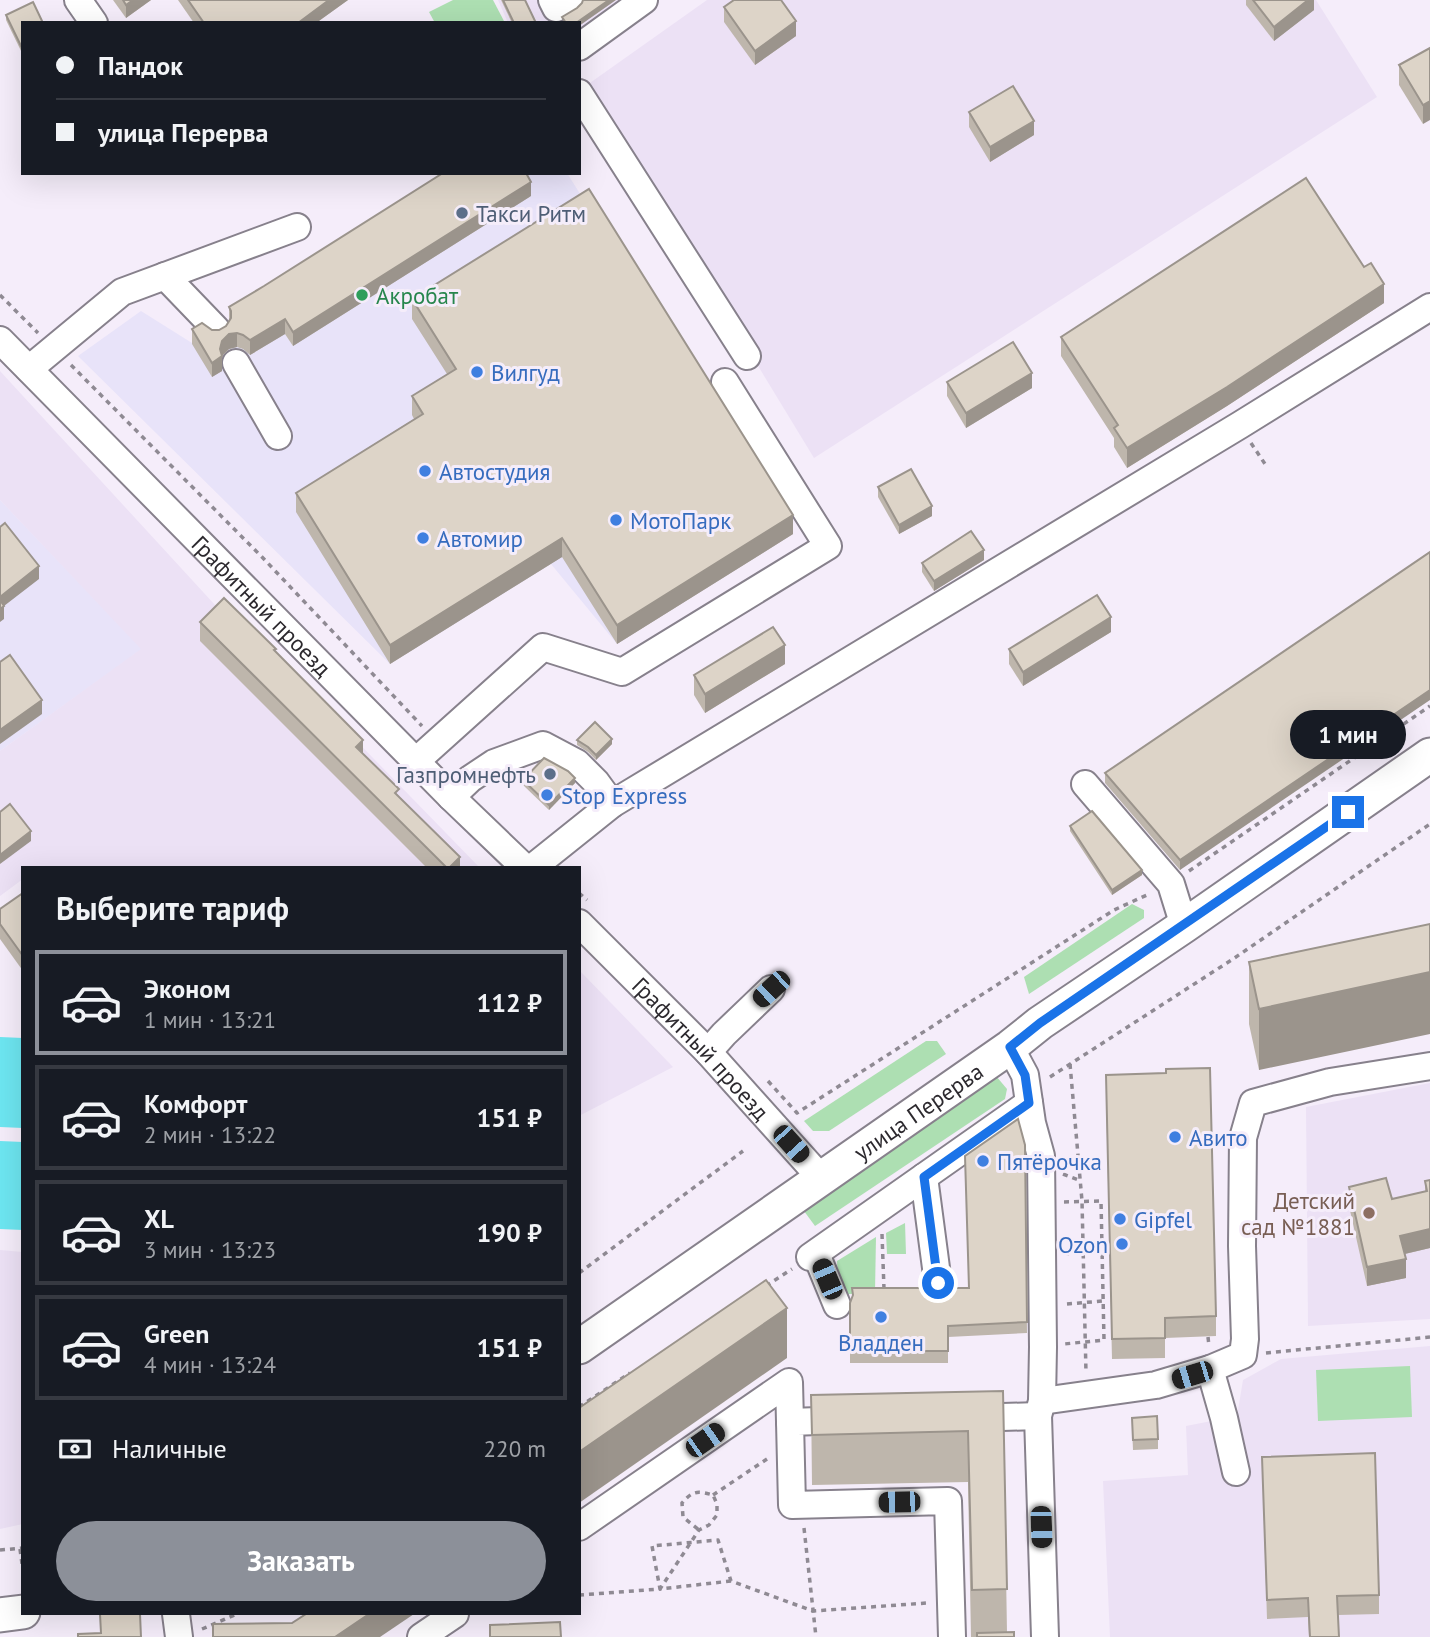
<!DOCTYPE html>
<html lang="ru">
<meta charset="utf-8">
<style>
:root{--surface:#171b24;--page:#242831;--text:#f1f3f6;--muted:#9ea1a6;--line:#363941;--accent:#8c9099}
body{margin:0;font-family:"PT Sans",sans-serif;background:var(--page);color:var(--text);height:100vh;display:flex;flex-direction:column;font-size:26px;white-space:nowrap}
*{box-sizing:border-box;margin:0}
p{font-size:23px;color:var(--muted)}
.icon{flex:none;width:38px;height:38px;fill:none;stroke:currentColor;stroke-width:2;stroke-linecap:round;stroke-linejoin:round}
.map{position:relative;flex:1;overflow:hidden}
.sheet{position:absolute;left:21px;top:866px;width:560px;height:749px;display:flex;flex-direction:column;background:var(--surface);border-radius:0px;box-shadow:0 7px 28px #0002}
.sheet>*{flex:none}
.hud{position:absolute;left:21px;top:21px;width:560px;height:154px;border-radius:0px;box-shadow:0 7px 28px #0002;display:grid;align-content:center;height:154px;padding:0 35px;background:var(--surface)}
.end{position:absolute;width:32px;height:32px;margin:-16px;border:9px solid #1a73e8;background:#fff;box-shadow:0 0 0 4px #fff}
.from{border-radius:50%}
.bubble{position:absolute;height:49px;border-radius:24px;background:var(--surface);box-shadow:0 7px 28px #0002;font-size:23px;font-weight:700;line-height:49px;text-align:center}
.car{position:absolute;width:21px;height:42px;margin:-21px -10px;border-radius:9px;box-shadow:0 0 5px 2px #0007;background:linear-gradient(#222 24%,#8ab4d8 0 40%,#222 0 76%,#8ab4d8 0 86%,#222 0)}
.hud b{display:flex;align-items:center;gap:24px;height:66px;font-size:26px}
.hud b+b{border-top:2px solid var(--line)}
.hud i{width:18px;height:18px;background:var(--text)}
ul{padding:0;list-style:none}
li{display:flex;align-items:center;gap:21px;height:105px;margin:0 14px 10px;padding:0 21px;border:4px solid var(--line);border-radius:0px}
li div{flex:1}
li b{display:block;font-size:26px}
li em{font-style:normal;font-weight:700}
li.selected{border-color:var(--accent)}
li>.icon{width:63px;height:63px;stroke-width:1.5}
h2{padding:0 35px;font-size:32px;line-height:84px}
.pay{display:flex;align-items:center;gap:18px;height:77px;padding:0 35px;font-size:26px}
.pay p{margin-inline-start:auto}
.cta{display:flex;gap:14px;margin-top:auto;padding:14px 35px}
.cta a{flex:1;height:80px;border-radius:42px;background:var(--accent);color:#fff;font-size:28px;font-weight:700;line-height:80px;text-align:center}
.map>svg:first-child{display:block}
.commercial{fill:#e8e3f9}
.built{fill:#ece1f5}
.green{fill:#addfb2}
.water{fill:#6de6f1}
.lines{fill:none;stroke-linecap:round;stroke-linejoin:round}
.minor-casing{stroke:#87818c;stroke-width:30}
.major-casing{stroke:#87818c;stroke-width:37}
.path{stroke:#8f8a93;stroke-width:3.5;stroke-dasharray:5 5;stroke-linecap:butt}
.minor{stroke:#fff;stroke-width:26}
.major{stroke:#fff;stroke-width:33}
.wall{fill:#beb6ac}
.shaded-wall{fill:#9b948c}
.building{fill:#ddd4c8;stroke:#9b948c;stroke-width:2}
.route{stroke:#1a73e8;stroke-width:9}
.service-dot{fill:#5c6f8a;stroke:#f5edfa;stroke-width:2.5}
.leisure-dot{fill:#2e9e5b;stroke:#f5edfa;stroke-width:2.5}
.shop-dot{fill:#3f7fe0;stroke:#f5edfa;stroke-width:2.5}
.education-dot{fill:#8d6e63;stroke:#f5edfa;stroke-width:2.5}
.labels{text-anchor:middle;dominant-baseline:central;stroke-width:6;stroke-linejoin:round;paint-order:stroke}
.service-label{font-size:23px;fill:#4e5e75;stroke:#f5edfa;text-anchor:start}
.leisure-label{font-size:23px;fill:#27864d;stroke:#f5edfa;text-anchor:start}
.shop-label{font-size:23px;fill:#366cbe;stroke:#f5edfa;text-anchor:start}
.street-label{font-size:23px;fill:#2c292e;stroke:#f5edfa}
.education-label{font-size:23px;fill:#785e54;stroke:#f5edfa;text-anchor:end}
</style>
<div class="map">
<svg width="1430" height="1637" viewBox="0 0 1430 1637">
<rect width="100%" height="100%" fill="#f5edfa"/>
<!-- commercial -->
<g class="commercial">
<polygon points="466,173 567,173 793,534 617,644 551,564 390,664 78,356 141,311 192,343 256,306"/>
<polygon points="0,500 142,649 0,751"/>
</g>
<!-- built -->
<g class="built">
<polygon points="498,0 620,0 579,28 579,23 508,23"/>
<polygon points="707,0 1316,0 1377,97 814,458 587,85"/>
<polygon points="0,371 238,630 339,723 480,868 23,868 23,879 0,896 0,751 141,649 0,500"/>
<polygon points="579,970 673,1067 579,1116"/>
<polygon points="1430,1083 1430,1319 1308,1326 1306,1107"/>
<polygon points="0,1250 23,1252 23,1524 0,1529"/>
<polygon points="1430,1346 1430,1637 1110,1637 1103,1481 1188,1475 1186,1426 1237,1416 1243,1380 1281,1359"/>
</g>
<!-- green -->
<g class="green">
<polygon points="453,0 493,0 505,23 435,23 429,12"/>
<polygon points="1132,904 1144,910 1144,918 1029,994 1024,977"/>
<polygon points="926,1041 937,1041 946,1054 829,1131 813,1131 804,1121"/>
<polygon points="996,1076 1007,1089 1005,1099 815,1226 804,1211"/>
<polygon points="905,1223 906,1254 887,1254 886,1233"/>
<polygon points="876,1237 875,1292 839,1295 837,1261"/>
<polygon points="1410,1366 1412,1417 1318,1421 1316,1370"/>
</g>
<!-- water -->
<g class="water">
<polygon points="0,1037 23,1038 23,1128 0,1127"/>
<polygon points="0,1141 23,1142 23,1230 0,1229"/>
</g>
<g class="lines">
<!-- minor casing -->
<g class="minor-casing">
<g id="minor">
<polyline points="78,0 94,23"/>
<polyline points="552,0 556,8 569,0"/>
<polyline points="579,47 644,0"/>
<polyline points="579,93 747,356"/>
<polyline points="165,276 216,329"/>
<path id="s1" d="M0,340l451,457 74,71"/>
<polyline points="236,363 278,436"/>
<polyline points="29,369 122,292 297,227"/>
<polyline points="415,762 543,647 622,672 828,546 725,382"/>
<polyline points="1085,784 1171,884 1184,926"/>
<polyline points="451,797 470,779 494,763 543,745 577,763 596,782 612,804"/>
<polyline points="532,868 612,804 1240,425 1430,307"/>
<path id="s2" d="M579,923l129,129 113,126"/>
<polyline points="1010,1047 1025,1075 1032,1123 1041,1156 1043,1347 1042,1401 1038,1416 1045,1637"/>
<polyline points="708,1052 724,1034 771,989"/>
<polyline points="924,1177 938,1283"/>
<polyline points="816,1254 837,1305"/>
<polyline points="810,1257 1029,1103"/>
<polyline points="1210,1369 1224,1418 1236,1472"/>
<polyline points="1042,1401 1156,1385 1210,1369 1243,1355 1245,1339 1242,1246 1243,1138 1253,1103 1330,1082 1430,1066"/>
<polyline points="970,1418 1038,1416"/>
<polyline points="847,1420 790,1422 792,1505 948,1501 952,1637"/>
<polyline points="579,1527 789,1382 790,1422"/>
<polyline points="176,1614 179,1637"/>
<polyline points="421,1637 455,1614"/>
</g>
</g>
<!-- major casing -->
<g class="major-casing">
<g id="major">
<path id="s3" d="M579,1347l431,-300 30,-24 144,-97 246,-171"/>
<polyline points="0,1615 23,1612"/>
</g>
</g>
<!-- path -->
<g class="path">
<polyline points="0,295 38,333"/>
<polyline points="71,365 262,557 422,726"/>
<polyline points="1251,443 1265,464"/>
<polyline points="1189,871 1430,706"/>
<polyline points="579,893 587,900"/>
<polyline points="1070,1064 1082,1201 1086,1373"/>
<polyline points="1050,1077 1233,959 1430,824"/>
<polyline points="768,1081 797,1113 1114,910 1149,894"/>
<polyline points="1063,1174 1081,1181"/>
<polyline points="1064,1202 1101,1201 1104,1340 1064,1344"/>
<polyline points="882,1234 884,1289"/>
<polyline points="1064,1254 1083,1253"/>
<polyline points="579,1273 743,1151"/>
<polyline points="766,1286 792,1269"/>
<polyline points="1067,1304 1103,1301"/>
<polyline points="1208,1337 1209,1346"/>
<polyline points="1266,1353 1430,1337"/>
<polyline points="579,1407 630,1373"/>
<polyline points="713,1495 767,1459"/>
<polyline points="804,1528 816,1637"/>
<polyline points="20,1549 23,1571"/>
<polyline points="0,1550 23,1548"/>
<polyline points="731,1581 660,1589 652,1546 718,1540 731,1581 813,1611 927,1603"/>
<path d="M579,1595l81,-6 39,-59 10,-5 8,-10v-11l-4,-9c-15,-4 -20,-5 -31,8l1,14 16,13"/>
<polyline points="202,1629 237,1614"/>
</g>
<!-- minor -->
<use href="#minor" class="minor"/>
<!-- major -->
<use href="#major" class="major"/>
</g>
<!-- wall -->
<g class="wall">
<polygon points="113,0 151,0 126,18"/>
<polygon points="178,0 348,0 316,23 194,23"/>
<polygon points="501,0 525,0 536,23 512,23"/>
<polygon points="1246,0 1314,0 1314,10 1274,41 1246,5"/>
<polygon points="724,7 796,36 755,65 724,22"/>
<polygon points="6,15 23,23 23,55 6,20"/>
<polygon points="1430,48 1423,124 1399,85 1399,65"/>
<polygon points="969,112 1034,135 990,162 969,127"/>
<polygon points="531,196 293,346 285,334 250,355 243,349 237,347 229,349 222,356 222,371 212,377 192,344 192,329 219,330 226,326 229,321 229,307"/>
<polygon points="1364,267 1384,303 1227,406 1127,468 1114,447 1114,438 1061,356 1061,337"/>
<polygon points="412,299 793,534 617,644 562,557 390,664 296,512 296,493 414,419 412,415 412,396 447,374 412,319"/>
<polygon points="947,382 1032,388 966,428 947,396"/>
<polygon points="878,487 932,516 899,534 878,497"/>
<polygon points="1430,552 1180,870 1105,783 1105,773"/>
<polygon points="984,560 934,591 922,572 922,563"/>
<polygon points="200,622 276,652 460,868 427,868 200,641"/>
<polygon points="1111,632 1023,686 1009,664 1009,649"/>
<polygon points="785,664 705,713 694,695 694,675"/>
<polygon points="577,740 612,744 596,760 588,752 577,745"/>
<polygon points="523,780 575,783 549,810 523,785"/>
<polygon points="1070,826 1142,875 1112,895 1070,831"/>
<polygon points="23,893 23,971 0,939 0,909"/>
<polygon points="1430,924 1259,1070 1249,1024 1249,962"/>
<polygon points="1106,1095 1216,1316 1216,1336 1165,1338 1165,1358 1112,1359"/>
<polygon points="1025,1145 1027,1333 948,1337 948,1363 850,1363 850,1303 852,1298 852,1288 969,1288"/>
<polygon points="1430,1180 1430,1248 1405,1254 1406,1278 1367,1286 1349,1206 1349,1187 1392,1199 1425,1191 1425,1181"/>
<polygon points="1003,1391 1007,1632 1014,1637 971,1637 968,1482 812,1485 811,1395"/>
<polygon points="1132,1427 1158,1439 1158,1449 1133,1450"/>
<polygon points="1262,1457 1379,1595 1379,1614 1338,1615 1339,1637 1309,1637 1308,1617 1267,1619"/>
</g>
<!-- shaded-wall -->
<g class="shaded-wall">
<polygon points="133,0 151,0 126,18 126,5"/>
<polygon points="329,0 348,0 316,23 298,23"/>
<polygon points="609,0 616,0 579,26 579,23 576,23"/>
<polygon points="1308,0 1314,0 1314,10 1274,41 1274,27"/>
<polygon points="796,21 796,36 755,65 755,51"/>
<polygon points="1430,101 1430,120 1423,124 1423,105"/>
<polygon points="1034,121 1034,135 990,162 990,147"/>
<polygon points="531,182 531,196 293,346 293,332"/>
<polygon points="1384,284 1384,303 1227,406 1127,468 1127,448"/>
<polygon points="285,319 285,334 250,355 250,340"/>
<polygon points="237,333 237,347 229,349 222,356 222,371 212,377 212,363 220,349 222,341 229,334"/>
<polygon points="1032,373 1032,388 966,428 966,413"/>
<polygon points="932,506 932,516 899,534 899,525"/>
<polygon points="793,515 793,534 617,644 617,625"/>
<polygon points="562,538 562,557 390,664 390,645"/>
<polygon points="984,550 984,560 934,591 934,581"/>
<polygon points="39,566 39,579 4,606 4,619 0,622 0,597"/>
<polygon points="1111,617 1111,632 1023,686 1023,672"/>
<polygon points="785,645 785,664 705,713 705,694"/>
<polygon points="1430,690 1430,700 1180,870 1180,860"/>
<polygon points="42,700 42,714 0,744 0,730"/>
<polygon points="612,739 612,744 596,760 596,755"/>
<polygon points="363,740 363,759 356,747"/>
<polygon points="575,778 575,783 549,810 549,805"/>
<polygon points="31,831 31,841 0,864 0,855"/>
<polygon points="460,857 460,868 449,868"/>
<polygon points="1142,870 1142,875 1112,895 1112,890"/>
<polygon points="1430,972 1430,1034 1259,1070 1259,1009"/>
<polygon points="1430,1229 1430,1248 1400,1255 1400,1236"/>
<polygon points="1406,1259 1406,1278 1367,1286 1367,1267"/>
<polygon points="787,1308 787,1358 579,1503 579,1452"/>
<polygon points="369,1614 414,1614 380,1637 335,1637"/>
</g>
<!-- building -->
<g class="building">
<polygon points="123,0 133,0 126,5"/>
<polygon points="188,0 329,0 298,23 204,23"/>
<polygon points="503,0 525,0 536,23 514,23"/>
<polygon points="583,0 609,0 576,23 566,23 562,17 577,8 582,3"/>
<polygon points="734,0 781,0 796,21 755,51 724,7"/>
<polygon points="1253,0 1308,0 1274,27"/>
<polygon points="33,2 43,23 23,23 23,50 6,15"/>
<polygon points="1430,48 1430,101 1423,105 1399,65"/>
<polygon points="1013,86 1034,121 990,147 969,112"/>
<polygon points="443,173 526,173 531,182 293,332 285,319 250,340 243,335 237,333 229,334 222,341 220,349 222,356 212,363 192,329 202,323 212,330 219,330 226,326 231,318 231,311 229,307 264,286"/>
<polygon points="1306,178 1364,267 1371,263 1384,284 1227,387 1127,448 1114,428 1118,425 1061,337"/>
<polygon points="589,189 793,515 617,625 562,538 390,645 296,493 423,414 412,396 456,369 412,299"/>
<polygon points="1013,342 1032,373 966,413 947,382"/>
<polygon points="911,469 932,506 899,525 878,487"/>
<polygon points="5,523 39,566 0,597 0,527"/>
<polygon points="971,531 984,550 934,581 922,563"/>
<polygon points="1430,552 1430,690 1180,860 1105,773"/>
<polygon points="1097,595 1111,617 1023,672 1009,649"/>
<polygon points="224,598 276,649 274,650 363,740 356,747 399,789 395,793 460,857 449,868 447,868 200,622"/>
<polygon points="0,600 4,606 0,609"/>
<polygon points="773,627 785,645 705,694 694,675"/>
<polygon points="10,655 42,700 0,730 0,662"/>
<polygon points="595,722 612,739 596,755 588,747 577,740"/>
<polygon points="544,758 568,771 575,778 549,805 523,780"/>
<polygon points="10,804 31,831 0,855 0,812"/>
<polygon points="1092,811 1142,870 1112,890 1070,826"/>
<polygon points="23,893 23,956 0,924 0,909"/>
<polygon points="1430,924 1430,972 1259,1009 1249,962"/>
<polygon points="1210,1068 1216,1316 1165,1318 1165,1338 1112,1339 1106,1075 1166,1073 1166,1069"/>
<polygon points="1018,1119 1025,1145 1027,1322 948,1326 948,1351 850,1351 850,1303 853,1295 852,1288 969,1288 965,1156"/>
<polygon points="1386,1178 1392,1199 1427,1191 1425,1181 1430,1180 1430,1229 1400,1236 1406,1259 1367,1267 1349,1187"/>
<polygon points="766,1280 787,1308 579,1452 579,1408"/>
<polygon points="1003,1391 1007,1589 972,1590 968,1431 812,1435 811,1395"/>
<polygon points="1157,1416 1158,1439 1133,1440 1132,1418"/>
<polygon points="1375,1453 1379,1595 1337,1596 1339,1637 1310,1637 1308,1598 1267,1600 1262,1457"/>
<polygon points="100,1614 140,1614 141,1637 78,1637 78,1634 101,1633"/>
<polygon points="306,1614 369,1614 335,1637 213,1637 213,1624 292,1623"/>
<polygon points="560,1622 561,1637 490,1637 490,1625"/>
<polygon points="1014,1632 1014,1637 977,1637 977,1633"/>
</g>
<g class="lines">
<!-- route -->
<polyline class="route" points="938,1283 924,1177 1029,1103 1025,1075 1010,1047 1040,1023 1348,812"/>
</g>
<!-- markers -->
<g class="service-dot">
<circle cx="462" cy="213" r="7"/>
<circle cx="550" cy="774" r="7"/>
</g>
<circle class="leisure-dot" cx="362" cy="295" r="7"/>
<g class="shop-dot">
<circle cx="477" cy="372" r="7"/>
<circle cx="425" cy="471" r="7"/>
<circle cx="616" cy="520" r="7"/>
<circle cx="423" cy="538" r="7"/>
<circle cx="547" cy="795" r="7"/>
<circle cx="1175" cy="1137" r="7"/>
<circle cx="983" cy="1161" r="7"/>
<circle cx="1120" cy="1219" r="7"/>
<circle cx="1122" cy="1244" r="7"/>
<circle cx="881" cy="1317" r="7"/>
</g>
<circle class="education-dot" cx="1369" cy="1213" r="7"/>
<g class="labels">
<!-- service labels -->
<g class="service-label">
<text x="476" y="213">Такси Ритм</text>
<text x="536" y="774" text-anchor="end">Газпромнефть</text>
</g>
<!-- leisure labels -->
<g class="leisure-label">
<text x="376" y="295">Акробат</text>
</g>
<!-- shop labels -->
<g class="shop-label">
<text x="491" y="372">Вилгуд</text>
<text x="439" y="471">Автостудия</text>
<text x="630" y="520">МотоПарк</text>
<text x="437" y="538">Автомир</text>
<text x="561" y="795">Stop Express</text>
<text x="1189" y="1137">Авито</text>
<text x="997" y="1161">Пятёрочка</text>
<text x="1134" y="1219">Gipfel</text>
<text x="1108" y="1244" text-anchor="end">Ozon</text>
<text x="881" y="1342" text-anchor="middle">Владден</text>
</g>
<!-- street labels -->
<g class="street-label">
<text stroke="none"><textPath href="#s1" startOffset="373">Графитный проезд</textPath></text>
<text stroke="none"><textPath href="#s2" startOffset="175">Графитный проезд</textPath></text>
<text stroke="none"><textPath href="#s3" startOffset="413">улица Перерва</textPath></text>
</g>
<!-- education labels -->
<g class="education-label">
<text x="1355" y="1200">Детский<tspan x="1355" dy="26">сад №1881</tspan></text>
</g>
</g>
</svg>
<i class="end from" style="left:938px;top:1283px"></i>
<i class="end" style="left:1348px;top:812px"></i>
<div class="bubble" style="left:1290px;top:710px;width:116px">1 мин</div>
<i class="car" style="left:771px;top:989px;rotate:227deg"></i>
<i class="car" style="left:791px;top:1144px;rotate:138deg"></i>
<i class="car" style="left:827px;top:1279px;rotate:337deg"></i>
<i class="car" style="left:1192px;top:1375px;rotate:253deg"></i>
<i class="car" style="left:705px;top:1440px;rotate:55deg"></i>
<i class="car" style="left:899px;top:1502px;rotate:269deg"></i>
<i class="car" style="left:1041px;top:1527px;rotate:178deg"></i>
<div class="hud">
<b><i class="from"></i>Пандок</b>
<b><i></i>улица Перерва</b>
</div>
<section class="sheet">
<h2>Выберите тариф</h2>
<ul>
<li class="selected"><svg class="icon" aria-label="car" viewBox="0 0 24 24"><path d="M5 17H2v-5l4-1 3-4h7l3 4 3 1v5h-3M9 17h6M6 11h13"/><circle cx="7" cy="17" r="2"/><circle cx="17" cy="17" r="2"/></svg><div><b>Эконом</b><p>1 мин · 13:21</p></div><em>112 ₽</em></li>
<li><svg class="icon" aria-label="car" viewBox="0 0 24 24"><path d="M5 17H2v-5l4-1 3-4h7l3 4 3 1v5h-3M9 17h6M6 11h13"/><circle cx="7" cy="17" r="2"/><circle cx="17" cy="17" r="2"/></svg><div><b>Комфорт</b><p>2 мин · 13:22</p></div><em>151 ₽</em></li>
<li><svg class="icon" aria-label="car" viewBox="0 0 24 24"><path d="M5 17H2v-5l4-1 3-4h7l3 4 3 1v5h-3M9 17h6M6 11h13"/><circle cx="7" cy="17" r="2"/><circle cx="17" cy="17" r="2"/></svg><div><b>XL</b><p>3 мин · 13:23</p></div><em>190 ₽</em></li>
<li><svg class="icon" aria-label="car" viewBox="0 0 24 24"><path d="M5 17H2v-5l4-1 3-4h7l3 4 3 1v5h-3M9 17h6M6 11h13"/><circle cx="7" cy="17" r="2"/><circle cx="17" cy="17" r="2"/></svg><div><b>Green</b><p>4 мин · 13:24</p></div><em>151 ₽</em></li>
</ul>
<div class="pay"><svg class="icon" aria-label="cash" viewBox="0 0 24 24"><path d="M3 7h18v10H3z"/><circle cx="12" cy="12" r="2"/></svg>Наличные<p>220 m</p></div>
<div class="cta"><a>Заказать</a></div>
</section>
</div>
